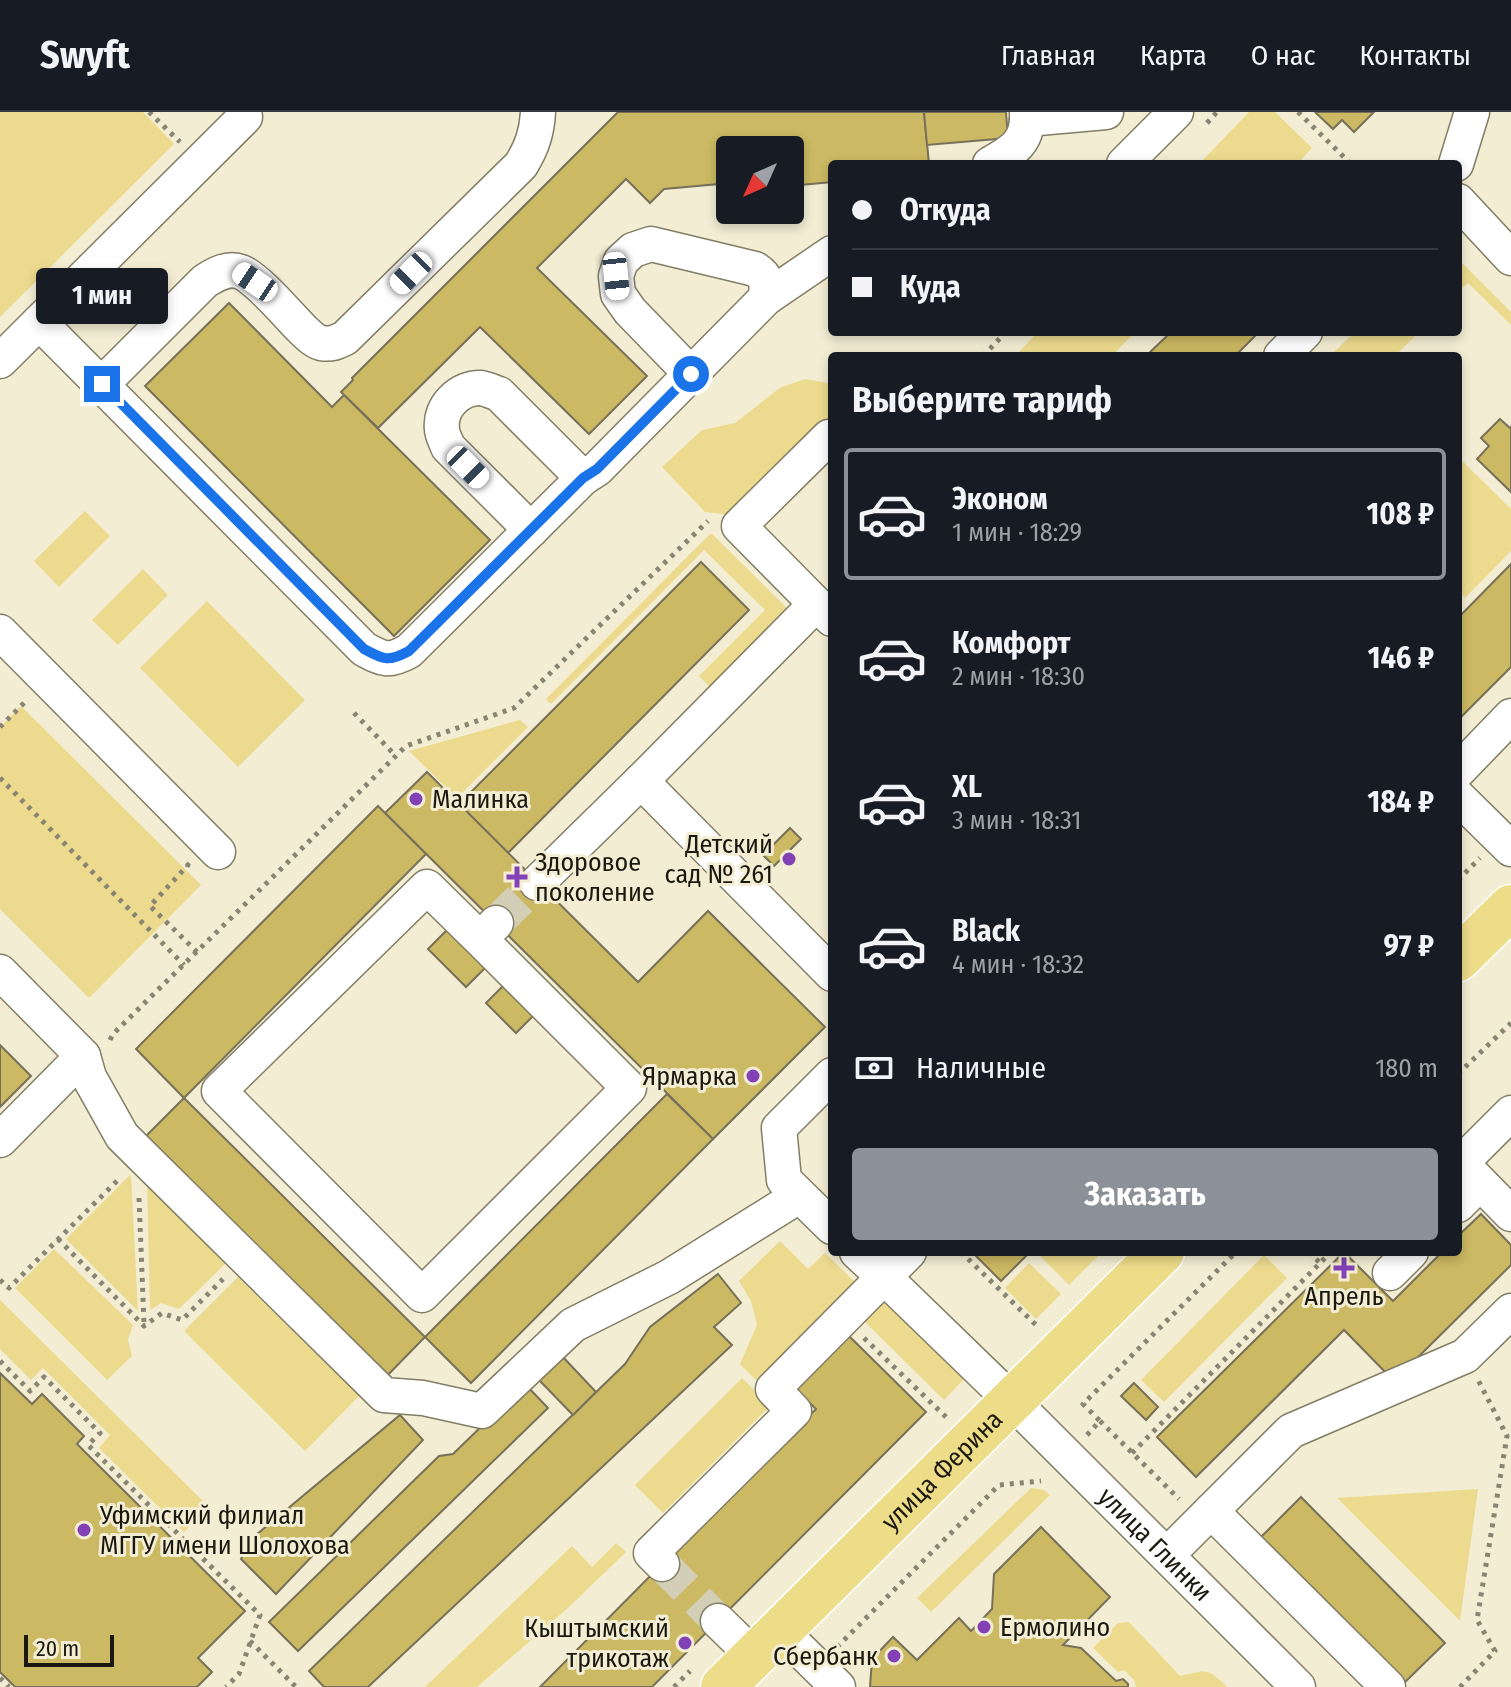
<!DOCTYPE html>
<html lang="ru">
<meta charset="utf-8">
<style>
:root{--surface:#171b24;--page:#242831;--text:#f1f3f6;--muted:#9ea1a6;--line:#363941;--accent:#8c9099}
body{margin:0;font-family:"Fira Sans Condensed",sans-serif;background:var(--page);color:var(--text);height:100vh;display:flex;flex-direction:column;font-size:30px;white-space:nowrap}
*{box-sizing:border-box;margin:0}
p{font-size:26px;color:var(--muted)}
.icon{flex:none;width:44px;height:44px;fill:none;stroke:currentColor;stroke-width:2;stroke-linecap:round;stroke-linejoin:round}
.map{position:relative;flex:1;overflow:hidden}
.drawer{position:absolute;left:828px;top:240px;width:634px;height:904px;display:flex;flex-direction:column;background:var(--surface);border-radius:8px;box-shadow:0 4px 12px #0003}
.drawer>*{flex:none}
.top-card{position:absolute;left:828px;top:48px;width:634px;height:176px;border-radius:8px;box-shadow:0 4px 12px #0003;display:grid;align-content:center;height:176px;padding:0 24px;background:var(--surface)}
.needle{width:52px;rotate:225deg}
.controls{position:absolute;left:716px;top:24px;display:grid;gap:16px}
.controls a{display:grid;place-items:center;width:88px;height:88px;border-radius:8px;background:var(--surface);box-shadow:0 4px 12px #0003;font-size:40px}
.scale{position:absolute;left:24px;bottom:20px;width:90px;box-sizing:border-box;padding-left:8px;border:4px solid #1b180f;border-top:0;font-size:22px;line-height:28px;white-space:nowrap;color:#1b180f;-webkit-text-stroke:6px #f3eed3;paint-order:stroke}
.end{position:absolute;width:36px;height:36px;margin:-18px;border:10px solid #1a73e8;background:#fff;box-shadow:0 0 0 4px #fff}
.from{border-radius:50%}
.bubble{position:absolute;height:56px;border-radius:8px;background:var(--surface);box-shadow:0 4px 12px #0003;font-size:26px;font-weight:700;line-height:56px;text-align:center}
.car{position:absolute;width:24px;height:48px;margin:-24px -12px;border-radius:10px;box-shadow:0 0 6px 2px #0007;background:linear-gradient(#fff 24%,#345 0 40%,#fff 0 76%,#345 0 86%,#fff 0)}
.top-card b{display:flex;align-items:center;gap:28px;height:76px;font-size:30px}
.top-card b+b{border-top:2px solid var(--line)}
.top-card i{width:20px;height:20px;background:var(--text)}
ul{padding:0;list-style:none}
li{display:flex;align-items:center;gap:24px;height:132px;margin:0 16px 12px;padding:0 8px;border:4px solid transparent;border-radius:8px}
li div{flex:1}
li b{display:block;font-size:30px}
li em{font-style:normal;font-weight:700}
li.selected{border-color:var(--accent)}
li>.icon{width:72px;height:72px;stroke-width:1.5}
h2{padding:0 24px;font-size:36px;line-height:96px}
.pay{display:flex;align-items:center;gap:20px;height:88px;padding:0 24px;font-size:30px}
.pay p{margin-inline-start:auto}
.primary-button{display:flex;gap:16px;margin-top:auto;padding:16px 24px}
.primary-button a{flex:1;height:92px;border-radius:8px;background:var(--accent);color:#fff;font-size:32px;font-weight:700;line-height:92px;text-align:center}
header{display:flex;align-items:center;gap:48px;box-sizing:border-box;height:112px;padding:0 40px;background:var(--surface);border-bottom:2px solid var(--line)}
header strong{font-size:38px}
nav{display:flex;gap:44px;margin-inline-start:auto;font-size:28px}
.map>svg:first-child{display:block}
.green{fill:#ecdb8e}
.building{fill:#ccb963;stroke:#777159;stroke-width:2}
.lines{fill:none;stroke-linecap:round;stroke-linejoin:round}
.minor-tunnel{stroke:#d3ceb6;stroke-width:34;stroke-dasharray:34 17;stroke-linecap:butt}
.minor-casing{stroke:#827d65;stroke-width:37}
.major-casing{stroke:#fff;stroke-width:47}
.path{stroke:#898573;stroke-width:5;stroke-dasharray:4 6;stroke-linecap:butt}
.minor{stroke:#fff;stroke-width:34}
.major{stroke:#eddc88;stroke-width:44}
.route{stroke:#1a73e8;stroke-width:10}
.poi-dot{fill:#8341b6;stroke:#f3eed3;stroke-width:3}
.labels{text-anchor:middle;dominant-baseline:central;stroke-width:6;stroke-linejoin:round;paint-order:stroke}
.poi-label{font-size:26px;fill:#1b180f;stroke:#f3eed3;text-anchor:start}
.street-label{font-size:26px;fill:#1b180f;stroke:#f3eed3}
</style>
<header>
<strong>Swyft</strong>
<nav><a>Главная</a><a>Карта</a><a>О нас</a><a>Контакты</a></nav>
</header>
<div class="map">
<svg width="1511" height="1575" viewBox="0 0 1511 1575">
<rect width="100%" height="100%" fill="#f3eed3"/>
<!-- green -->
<g class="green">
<polygon points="0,0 143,0 174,32 0,205"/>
<polygon points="1249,0 1275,0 1312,36 1297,52 1199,52"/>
<polygon points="1458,147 1511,200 1511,213 1468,171 1458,180"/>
<polygon points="1038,220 1135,220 1112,244 1015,244"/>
<polygon points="1355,220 1419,220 1395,244 1330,244"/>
<polygon points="806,267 832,272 832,311 739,404 705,400 662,355 702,318 735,311 781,275"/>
<polygon points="1458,345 1511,397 1511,439 1465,486 1458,480"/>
<polygon points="85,399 110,424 59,475 34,449"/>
<polygon points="711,421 789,498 711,576 699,564 765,498 704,438 551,592 546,587"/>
<polygon points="143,457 168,483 118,533 92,508"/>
<polygon points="207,489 305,588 238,655 140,556"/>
<polygon points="21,594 201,773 89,886 0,797 0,615"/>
<polygon points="520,608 528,615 457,686 409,639"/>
<polygon points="131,1062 138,1199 66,1127"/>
<polygon points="147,1070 226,1151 179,1197 161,1191 150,1198"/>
<polygon points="780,1129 808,1157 825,1141 860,1175 762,1274 740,1252 757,1213 751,1189 739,1169"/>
<polygon points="54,1137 133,1213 128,1228 132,1244 107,1268 15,1176"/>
<polygon points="1040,1140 1102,1140 1069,1173 1038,1142"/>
<polygon points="1264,1143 1287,1166 1164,1290 1141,1268"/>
<polygon points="1029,1151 1061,1182 1036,1207 1005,1176"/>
<polygon points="238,1165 359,1284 305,1339 184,1219"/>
<polygon points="885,1182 968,1263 944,1288 861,1206"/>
<polygon points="0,1188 209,1395 184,1420 99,1336 110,1323 43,1256 31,1268 0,1237"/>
<polygon points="742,1266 770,1294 663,1401 635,1373"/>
<polygon points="1031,1376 1044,1378 1050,1383 931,1500 917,1486"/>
<polygon points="1478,1377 1460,1509 1337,1386"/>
<polygon points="616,1431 626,1440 569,1495 477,1575 425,1575 572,1434 592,1455"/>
<path d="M1129,1510l51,54c26,-5 26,-10 47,11h-91l-2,-7 -10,-10 -6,2 -25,-24 25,-25z"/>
</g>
<!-- building -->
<g class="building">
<polygon points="618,0 924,0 929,52 832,52 832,70 790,74 790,38 730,38 730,71 664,77 650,91 626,67 537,156 647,264 589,322 480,215 378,316 341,280 353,268 352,266"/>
<polygon points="924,0 1006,0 1008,26 927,33"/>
<polygon points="1315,0 1374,0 1354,20 1342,8 1333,17"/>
<polygon points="229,191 332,295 344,283 490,428 394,524 145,274"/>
<polygon points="1171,220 1259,220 1235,244 1146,244"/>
<polygon points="1500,307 1510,316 1511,315 1511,380 1477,347 1489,334 1481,326"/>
<polygon points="701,450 749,498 508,741 459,692"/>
<polygon points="1511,452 1511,555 1458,608 1458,506"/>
<polygon points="427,660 638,870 708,799 825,915 713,1027 385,701"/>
<polygon points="378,694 426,742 184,986 136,937"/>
<polygon points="790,716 801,727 774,754 763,743"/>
<polygon points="448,817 486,855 466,875 428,837"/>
<polygon points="504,873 534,903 516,921 486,891"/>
<polygon points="0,933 31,964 0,995"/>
<polygon points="667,982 713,1027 471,1271 425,1225"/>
<polygon points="184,986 425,1225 377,1274 136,1034"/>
<polygon points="1481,1102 1511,1133 1511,1153 1394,1269 1344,1218 1196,1365 1157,1325 1344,1140 1393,1189 1442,1140 1458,1140 1458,1124"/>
<polygon points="972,1140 1030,1140 1001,1169"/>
<polygon points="718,1162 741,1191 714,1215 732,1233 368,1575 324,1575 309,1559 625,1252 650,1215"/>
<polygon points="846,1221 926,1300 652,1575 540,1575 816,1297 792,1274"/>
<polygon points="561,1243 596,1280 573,1303 538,1267"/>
<polygon points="0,1261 32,1292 42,1282 84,1324 77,1332 245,1499 198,1546 212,1560 197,1575 15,1575 0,1560"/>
<polygon points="1134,1271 1158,1295 1146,1308 1121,1284"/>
<polygon points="525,1272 548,1296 298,1539 269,1510 439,1344 453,1342"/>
<polygon points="400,1303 423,1328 276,1482 241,1447 250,1428"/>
<polygon points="1301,1385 1445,1531 1403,1572 1259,1427"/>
<polygon points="1041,1415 1110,1485 1063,1533 1081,1536 1116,1569 1123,1567 1128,1572 1128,1575 870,1575 872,1547 893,1525 917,1548 959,1506 971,1519 992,1497 994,1462"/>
</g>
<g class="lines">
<!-- minor-tunnel -->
<g class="minor-tunnel">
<polyline points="496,811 537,771"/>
<polyline points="662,1452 718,1509"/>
</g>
<!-- minor casing -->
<g class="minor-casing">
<g id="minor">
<polyline points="1027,7 1106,0"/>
<path d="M990,52c23,-13 39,-22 37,-52"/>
<polyline points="1124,52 1176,0"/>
<polyline points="1456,52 1472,0"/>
<polyline points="1458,89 1511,146"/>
<path d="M39,210l325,327c20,11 25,13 45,2l174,-173 14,-9 169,-171 66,-45"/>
<polyline points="1281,244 1305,220"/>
<polyline points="0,249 245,5"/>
<path d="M691,262l-61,-63 -12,-17 -2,-18 5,-15 12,-11 18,-6 104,25c13,8 12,15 11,29"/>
<path d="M102,272l103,-103c11,-7 23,-14 36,-9 17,7 46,42 60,56 6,6 13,13 20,15 10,2 16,-1 24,-5l176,-173c11,-18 16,-33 17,-53"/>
<path d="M531,418l-83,-83c-2,-6 -6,-12 -6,-18 -3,-22 18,-42 39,-41 6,1 12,4 18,6l84,84"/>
<polyline points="816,492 739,414 829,325 832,325"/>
<polyline points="0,520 218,740"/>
<polyline points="1458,659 1511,604"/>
<polyline points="641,669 832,862"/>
<polyline points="1458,685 1511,737"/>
<polyline points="537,771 641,669 816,492 832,507"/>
<polyline points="480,827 427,775 219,979 422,1183 629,976 480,827 496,811"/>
<polyline points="0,860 83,944 0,1028"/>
<polyline points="83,944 89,965 122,1024 384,1283 423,1286 482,1299 573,1213 669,1165 786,1092 796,1080"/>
<polyline points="832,963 779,1016 784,1068 832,1115"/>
<polyline points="1458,1048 1511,1102"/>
<polyline points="1461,1051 1511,1001"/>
<polyline points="1458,1093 1480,1071"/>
<polyline points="857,1140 884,1165 909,1140"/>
<polyline points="1390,1161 1411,1140"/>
<polyline points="1211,1399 1388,1575"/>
<polyline points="1167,1443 1291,1319 1465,1244 1511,1199"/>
<path id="s1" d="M662,1452l-11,-11 143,-142 -21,-22 111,-112 128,124 286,286"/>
<polyline points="718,1509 754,1544"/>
<polyline points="780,1518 838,1575"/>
</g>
</g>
<!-- major casing -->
<g class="major-casing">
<g id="major">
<polyline points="1458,847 1511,795"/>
<path id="s2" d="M723,1575l439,-435"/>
</g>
</g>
<!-- path -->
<g class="path">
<polyline points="149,0 180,30"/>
<polyline points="1298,0 1351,52"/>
<polyline points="1207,11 1217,0"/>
<polyline points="983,244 1006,220"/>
<polyline points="354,601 396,644"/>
<polyline points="0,615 25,590"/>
<polyline points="0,666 184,853"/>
<polyline points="186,752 188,753 150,794 197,840"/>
<polyline points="1458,768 1480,746"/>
<polyline points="110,928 113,922 406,634 514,596 708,409"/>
<polyline points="1458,962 1511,911"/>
<polyline points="139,1086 144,1212"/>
<polyline points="58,1127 144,1214 162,1201 182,1208 223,1167"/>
<polyline points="961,1140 1037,1214"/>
<polyline points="1309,1140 1320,1151"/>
<polyline points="0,1168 9,1176 121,1065"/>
<polyline points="864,1226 946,1305"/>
<polyline points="0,1249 30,1279 44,1265 100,1321 88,1333 260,1503 239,1562 226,1575"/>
<polyline points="1100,1309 1179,1387"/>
<polyline points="1087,1323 1100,1309 1083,1292 1236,1140"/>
<polyline points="1132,1341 1331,1140"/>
<polyline points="250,1529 296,1575"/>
<polyline points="837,1535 999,1373 1041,1369"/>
<polyline points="0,1566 9,1575"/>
<polyline points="674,1575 690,1559"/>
<polyline points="1460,1575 1495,1539 1477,1508 1507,1324 1478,1268"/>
</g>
<!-- minor -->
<use href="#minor" class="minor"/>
<!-- major -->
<use href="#major" class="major"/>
</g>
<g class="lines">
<!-- route -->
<path class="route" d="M102,272l262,265c20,11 25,13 45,2l174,-173 14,-9 94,-95"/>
</g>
<!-- markers -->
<g class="poi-dot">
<circle cx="416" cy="687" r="8"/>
<circle cx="789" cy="747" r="8"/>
<path d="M513 753h8v8h8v8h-8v8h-8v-8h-8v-8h8z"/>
<circle cx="753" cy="964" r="8"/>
<path d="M1340 1144h8v8h8v8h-8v8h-8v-8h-8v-8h8z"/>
<circle cx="84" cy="1418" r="8"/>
<circle cx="984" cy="1515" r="8"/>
<circle cx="685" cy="1531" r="8"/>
<circle cx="894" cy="1544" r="8"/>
</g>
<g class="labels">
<!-- poi labels -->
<g class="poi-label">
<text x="432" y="687">Малинка</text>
<text x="773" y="732" text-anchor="end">Детский<tspan x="773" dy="30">сад № 261</tspan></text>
<text x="535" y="750">Здоровое<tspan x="535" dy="30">поколение</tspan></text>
<text x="737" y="964" text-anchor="end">Ярмарка</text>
<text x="1344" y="1184" text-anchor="middle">Апрель</text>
<text x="100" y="1403">Уфимский филиал<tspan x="100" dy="30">МГГУ имени Шолохова</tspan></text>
<text x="1000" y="1515">Ермолино</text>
<text x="669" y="1516" text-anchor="end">Кыштымский<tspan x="669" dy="30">трикотаж</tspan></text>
<text x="878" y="1544" text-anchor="end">Сбербанк</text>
</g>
<!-- street labels -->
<g class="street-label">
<text stroke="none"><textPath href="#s2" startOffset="308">улица Ферина</textPath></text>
<text stroke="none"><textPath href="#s1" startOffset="786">улица Глинки</textPath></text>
</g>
</g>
</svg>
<div class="controls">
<a><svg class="needle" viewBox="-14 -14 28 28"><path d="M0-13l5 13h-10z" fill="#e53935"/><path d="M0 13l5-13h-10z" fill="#9ea1a6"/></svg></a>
</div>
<div class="scale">20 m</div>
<i class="end from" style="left:691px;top:262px"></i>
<i class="end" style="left:102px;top:272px"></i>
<div class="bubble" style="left:36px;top:156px;width:132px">1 мин</div>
<i class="car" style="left:411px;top:161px;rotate:225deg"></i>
<i class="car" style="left:616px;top:164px;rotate:174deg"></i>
<i class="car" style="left:255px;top:170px;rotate:304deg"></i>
<i class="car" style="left:468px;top:355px;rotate:135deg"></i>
<div class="top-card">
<b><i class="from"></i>Откуда</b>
<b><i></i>Куда</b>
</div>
<section class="drawer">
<h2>Выберите тариф</h2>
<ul>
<li class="selected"><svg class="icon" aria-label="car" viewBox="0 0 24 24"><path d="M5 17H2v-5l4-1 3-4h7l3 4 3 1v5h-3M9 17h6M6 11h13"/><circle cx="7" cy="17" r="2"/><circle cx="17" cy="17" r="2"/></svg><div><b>Эконом</b><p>1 мин · 18:29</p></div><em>108 ₽</em></li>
<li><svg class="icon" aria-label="car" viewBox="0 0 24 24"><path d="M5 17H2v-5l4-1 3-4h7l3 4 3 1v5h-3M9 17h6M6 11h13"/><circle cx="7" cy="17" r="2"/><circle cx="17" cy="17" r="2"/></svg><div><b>Комфорт</b><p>2 мин · 18:30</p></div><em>146 ₽</em></li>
<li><svg class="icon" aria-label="car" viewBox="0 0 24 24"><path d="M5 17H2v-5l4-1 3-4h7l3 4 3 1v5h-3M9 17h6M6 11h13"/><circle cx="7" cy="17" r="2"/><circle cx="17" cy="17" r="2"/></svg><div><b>XL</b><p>3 мин · 18:31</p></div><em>184 ₽</em></li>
<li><svg class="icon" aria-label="car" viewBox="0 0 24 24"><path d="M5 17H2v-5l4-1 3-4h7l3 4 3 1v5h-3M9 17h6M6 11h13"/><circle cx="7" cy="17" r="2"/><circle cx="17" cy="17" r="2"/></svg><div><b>Black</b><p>4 мин · 18:32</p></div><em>97 ₽</em></li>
</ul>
<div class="pay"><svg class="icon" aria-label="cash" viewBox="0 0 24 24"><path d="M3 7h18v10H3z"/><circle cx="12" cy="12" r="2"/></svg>Наличные<p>180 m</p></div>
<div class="primary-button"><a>Заказать</a></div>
</section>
</div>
